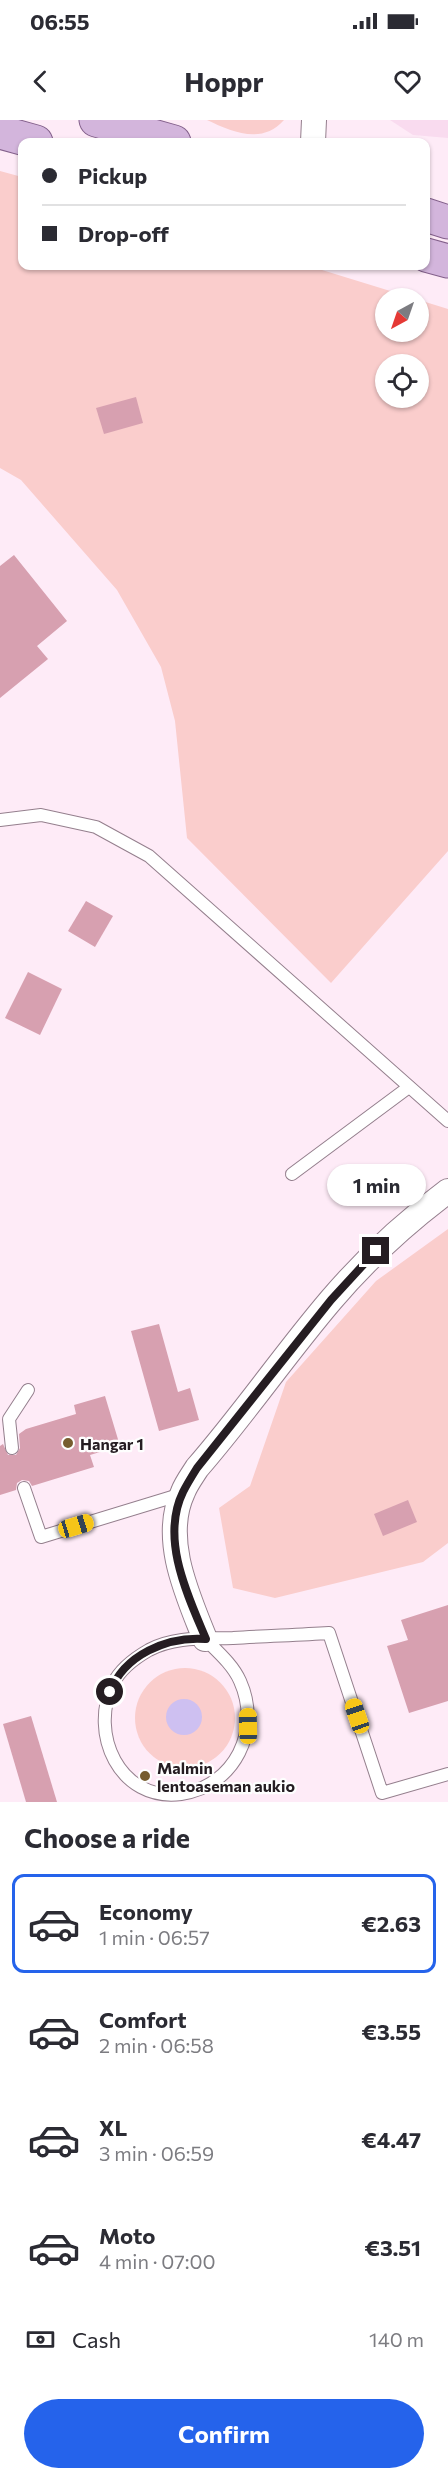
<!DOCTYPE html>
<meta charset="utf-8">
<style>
:root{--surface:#fff;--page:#f2f2f3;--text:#2b2b33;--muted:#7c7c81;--line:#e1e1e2;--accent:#2563eb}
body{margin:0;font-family:Commissioner,sans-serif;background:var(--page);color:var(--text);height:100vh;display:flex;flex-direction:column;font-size:22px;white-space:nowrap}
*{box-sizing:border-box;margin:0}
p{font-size:20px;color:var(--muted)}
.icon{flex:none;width:33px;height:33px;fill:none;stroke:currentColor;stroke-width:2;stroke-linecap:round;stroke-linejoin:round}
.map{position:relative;height:1682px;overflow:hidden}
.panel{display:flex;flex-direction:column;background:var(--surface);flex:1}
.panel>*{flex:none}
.guide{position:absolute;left:18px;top:18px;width:412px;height:132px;border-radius:12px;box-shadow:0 2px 4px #0004;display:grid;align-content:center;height:132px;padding:0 24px;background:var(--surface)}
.needle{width:39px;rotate:220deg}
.buttons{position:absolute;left:375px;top:168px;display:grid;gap:12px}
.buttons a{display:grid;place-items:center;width:54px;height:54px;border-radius:50%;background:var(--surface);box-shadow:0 2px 4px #0004;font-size:30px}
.end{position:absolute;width:27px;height:27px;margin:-14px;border:8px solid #251d22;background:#fff;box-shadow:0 0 0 3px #fff}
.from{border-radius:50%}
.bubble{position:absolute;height:42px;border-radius:21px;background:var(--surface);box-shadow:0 2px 4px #0004;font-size:20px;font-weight:700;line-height:42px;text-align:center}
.car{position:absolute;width:18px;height:36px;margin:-18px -9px;border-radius:8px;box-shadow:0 0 4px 2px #0007;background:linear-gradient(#f5c518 24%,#345 0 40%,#f5c518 0 76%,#345 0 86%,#f5c518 0)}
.guide b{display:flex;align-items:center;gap:21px;height:57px;font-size:22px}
.guide b+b{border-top:2px solid var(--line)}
.guide i{width:15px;height:15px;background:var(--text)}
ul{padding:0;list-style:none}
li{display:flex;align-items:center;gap:18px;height:99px;margin:0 12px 9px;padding:0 12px;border:3px solid transparent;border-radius:12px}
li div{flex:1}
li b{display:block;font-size:22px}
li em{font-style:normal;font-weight:700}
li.current{border-color:var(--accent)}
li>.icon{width:54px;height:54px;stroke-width:1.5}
h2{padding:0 24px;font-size:27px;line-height:72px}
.pay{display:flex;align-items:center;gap:15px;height:66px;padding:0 24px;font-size:22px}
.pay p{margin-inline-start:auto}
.cta{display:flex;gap:12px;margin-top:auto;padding:12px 24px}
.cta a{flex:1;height:69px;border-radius:36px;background:var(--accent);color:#fff;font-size:24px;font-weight:700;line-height:69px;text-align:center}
.status{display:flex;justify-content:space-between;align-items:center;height:42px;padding:0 30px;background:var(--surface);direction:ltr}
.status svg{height:16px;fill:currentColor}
header{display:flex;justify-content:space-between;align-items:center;height:78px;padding:0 24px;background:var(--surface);font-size:27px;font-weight:700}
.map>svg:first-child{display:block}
.built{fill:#f9dbef}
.green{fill:#facdcc;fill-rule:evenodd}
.water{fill:#cec0f1}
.building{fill:#d7a0b0}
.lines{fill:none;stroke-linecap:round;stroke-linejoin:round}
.lane-casing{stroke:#947f8d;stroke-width:14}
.street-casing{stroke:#947f8d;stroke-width:26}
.primary-casing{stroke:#83608b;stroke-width:35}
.lane{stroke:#fff;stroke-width:12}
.street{stroke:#fff;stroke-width:24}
.primary{stroke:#d3b5dc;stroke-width:33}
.route{stroke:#251d22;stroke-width:8}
.poi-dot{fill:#775d2f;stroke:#fefefe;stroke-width:2}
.labels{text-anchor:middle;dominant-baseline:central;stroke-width:4.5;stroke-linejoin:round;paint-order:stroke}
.poi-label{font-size:16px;font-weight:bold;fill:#251d22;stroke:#fefefe;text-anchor:start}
</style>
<div class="status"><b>06:55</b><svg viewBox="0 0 49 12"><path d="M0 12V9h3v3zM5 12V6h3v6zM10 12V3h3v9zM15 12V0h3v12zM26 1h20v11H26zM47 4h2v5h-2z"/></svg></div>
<header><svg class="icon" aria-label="back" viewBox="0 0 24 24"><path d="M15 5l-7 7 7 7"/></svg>Hoppr<svg class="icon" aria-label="heart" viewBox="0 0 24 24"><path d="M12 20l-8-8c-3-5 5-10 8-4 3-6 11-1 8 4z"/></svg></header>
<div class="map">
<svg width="448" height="1682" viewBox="0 0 448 1682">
<rect width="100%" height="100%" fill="#feebf7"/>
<!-- built -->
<polygon class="built" points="390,0 448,0 448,18 413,15"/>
<!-- green -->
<g class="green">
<path d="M207,0h77c-22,25 -52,12 -77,0z"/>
<path d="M0,51l22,6v89h287l104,32h-27v34h32l1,-32 29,9v542l-117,132 -144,-145 -12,-117 -14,-54 -44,-77 -96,-110 -21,-12zM386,244h32v34h-32z"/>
<polygon points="448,1109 448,1423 423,1442 275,1478 233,1468 219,1388 250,1366 286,1262 376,1161"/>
<circle cx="185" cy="1598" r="50"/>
</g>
<!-- water -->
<circle class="water" cx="184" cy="1597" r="18"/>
<!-- building -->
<g class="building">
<polygon points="136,277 143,303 104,314 96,288"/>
<polygon points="14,435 67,501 37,526 48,539 0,578 0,446"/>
<polygon points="86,781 113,796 95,827 68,811"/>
<polygon points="28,852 62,869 40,915 5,898"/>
<polygon points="159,1204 178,1272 190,1268 199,1300 159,1311 131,1211"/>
<polygon points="105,1276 120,1326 90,1335 94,1347 32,1366 29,1361 22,1360 17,1363 16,1370 0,1375 0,1326 3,1324 8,1335 16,1335 20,1328 19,1314 26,1309 76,1294 74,1285"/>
<polygon points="408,1380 417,1402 383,1416 374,1394"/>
<polygon points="448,1485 448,1581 409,1593 387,1526 408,1520 401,1500"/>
<polygon points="31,1596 57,1682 26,1682 3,1604"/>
</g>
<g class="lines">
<!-- lane casing -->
<g class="lane-casing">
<g id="lane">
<polyline points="0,700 41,695 96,707 149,736 448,1001"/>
<polyline points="292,1054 409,967"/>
<polyline points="12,1328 9,1299 28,1270"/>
<polyline points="24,1368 41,1417 182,1374"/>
<path d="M205,1519c13,13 28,26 35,42 22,49 -5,105 -59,113 -62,8 -92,-61 -68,-110 7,-15 22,-26 36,-34 26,-14 56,-11 84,-12 32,-2 64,-3 96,-5l53,160 66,-19"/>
</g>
</g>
<!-- street casing -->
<g class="street-casing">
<g id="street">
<polyline points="313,22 314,0"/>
<path d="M205,1519c-17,-43 -44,-100 -22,-147 3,-8 9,-16 14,-24 47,-54 88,-114 134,-168 35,-41 74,-77 117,-109"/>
</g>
</g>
<!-- primary casing -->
<g class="primary-casing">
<g id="primary">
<polyline points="96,0 174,22"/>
<polyline points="0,12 36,22"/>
<polyline points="426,95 448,102"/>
<polyline points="426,135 448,141"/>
</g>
</g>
<!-- lane -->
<use href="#lane" class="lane"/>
<!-- street -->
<use href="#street" class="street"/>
<!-- primary -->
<use href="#primary" class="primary"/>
</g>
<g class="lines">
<!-- route -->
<path class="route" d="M110,1572c14,-37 57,-56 96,-53 -18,-43 -46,-100 -23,-147 4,-8 9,-16 14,-24l134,-168 45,-49"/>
</g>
<!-- markers -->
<g class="poi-dot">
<circle cx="68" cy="1323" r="6"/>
<circle cx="145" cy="1656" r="6"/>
</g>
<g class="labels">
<!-- poi labels -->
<g class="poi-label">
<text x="80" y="1323">Hangar 1</text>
<text x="157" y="1647">Malmin<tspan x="157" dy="18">lentoaseman aukio</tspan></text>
</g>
</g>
</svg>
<div class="buttons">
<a><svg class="needle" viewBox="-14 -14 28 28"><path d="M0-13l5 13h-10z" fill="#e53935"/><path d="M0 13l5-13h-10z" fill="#7c7c81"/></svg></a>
<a><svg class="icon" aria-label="locate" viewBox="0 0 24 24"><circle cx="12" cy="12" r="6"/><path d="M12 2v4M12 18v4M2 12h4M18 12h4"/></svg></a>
</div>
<i class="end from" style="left:110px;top:1572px"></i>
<i class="end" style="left:376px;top:1131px"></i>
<div class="bubble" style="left:327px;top:1044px;width:99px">1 min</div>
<i class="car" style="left:76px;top:1406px;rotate:73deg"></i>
<i class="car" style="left:357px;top:1596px;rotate:341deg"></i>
<i class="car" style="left:248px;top:1606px;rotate:359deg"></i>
<div class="guide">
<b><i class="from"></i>Pickup</b>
<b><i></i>Drop-off</b>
</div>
</div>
<section class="panel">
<h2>Choose a ride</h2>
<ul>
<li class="current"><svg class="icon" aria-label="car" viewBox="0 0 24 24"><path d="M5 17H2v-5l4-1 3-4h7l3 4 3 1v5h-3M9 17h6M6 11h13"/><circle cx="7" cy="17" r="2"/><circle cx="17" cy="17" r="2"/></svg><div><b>Economy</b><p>1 min · 06:57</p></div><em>€2.63</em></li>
<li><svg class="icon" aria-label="car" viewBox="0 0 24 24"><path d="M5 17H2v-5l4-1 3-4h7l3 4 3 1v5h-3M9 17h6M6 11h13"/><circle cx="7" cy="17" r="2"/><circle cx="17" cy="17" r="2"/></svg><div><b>Comfort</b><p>2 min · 06:58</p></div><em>€3.55</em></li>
<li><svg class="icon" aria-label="car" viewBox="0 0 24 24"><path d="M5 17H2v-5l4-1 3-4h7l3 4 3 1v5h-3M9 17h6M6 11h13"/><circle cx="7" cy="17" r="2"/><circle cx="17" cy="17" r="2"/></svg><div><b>XL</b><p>3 min · 06:59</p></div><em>€4.47</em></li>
<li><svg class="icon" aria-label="car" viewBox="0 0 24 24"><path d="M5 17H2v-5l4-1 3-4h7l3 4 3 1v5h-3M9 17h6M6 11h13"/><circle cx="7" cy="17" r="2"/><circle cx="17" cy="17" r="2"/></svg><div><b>Moto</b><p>4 min · 07:00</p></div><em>€3.51</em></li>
</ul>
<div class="pay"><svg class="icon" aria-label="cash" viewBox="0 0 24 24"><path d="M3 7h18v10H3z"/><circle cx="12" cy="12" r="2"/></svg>Cash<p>140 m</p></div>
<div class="cta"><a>Confirm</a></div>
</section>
